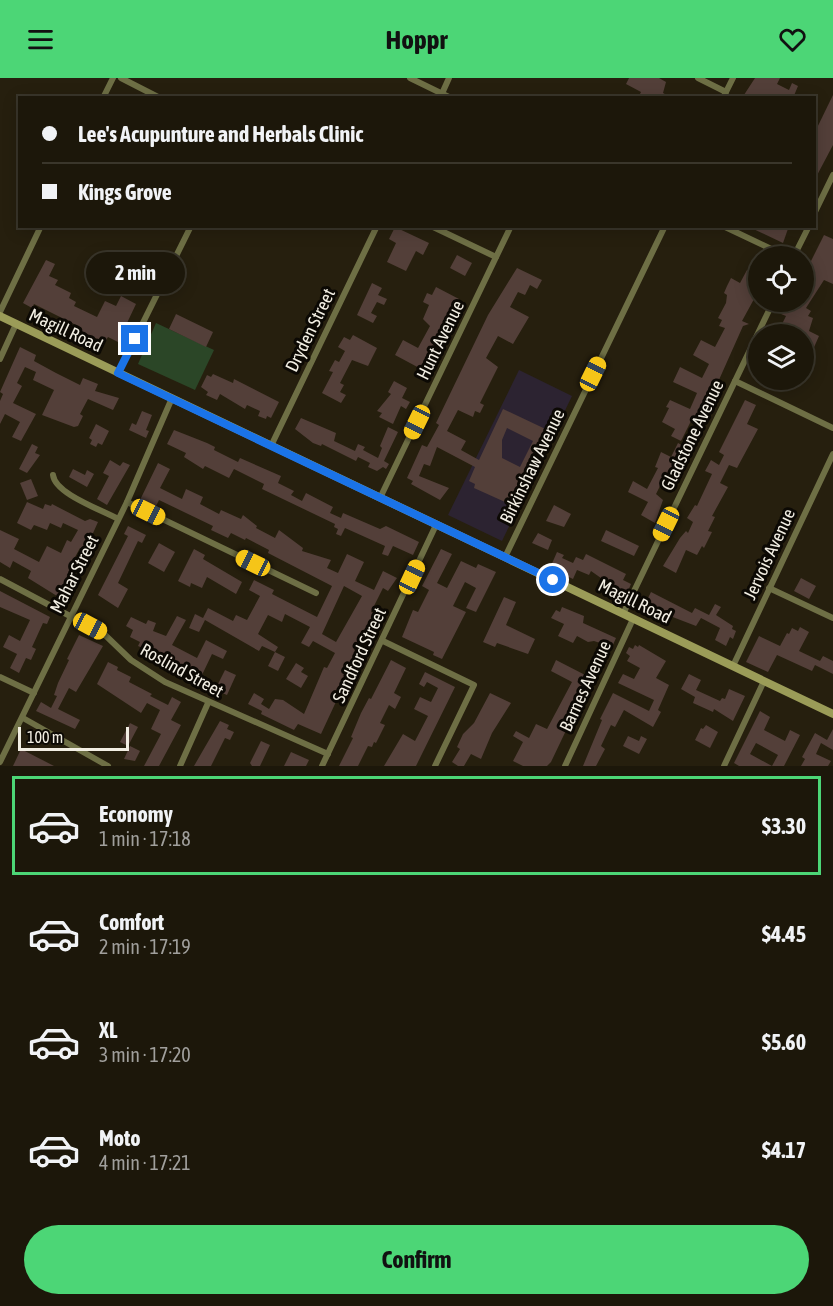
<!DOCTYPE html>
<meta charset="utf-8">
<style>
:root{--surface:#1c170a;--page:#292418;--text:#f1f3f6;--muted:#a09f9c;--line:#3a362b;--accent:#4cd676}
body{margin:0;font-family:"Asap Condensed",sans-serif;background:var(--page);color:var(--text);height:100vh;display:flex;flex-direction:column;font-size:22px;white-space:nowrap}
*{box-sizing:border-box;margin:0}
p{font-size:20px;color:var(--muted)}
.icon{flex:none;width:33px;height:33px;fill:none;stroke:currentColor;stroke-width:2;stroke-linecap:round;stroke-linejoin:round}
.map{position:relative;height:688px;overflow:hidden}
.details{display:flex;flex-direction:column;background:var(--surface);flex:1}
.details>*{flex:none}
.hud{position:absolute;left:18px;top:18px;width:798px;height:132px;border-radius:0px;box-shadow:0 3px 15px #0003,0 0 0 2px var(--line);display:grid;align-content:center;height:132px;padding:0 24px;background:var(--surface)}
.tools{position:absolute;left:748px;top:168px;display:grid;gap:12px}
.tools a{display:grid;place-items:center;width:66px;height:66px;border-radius:50%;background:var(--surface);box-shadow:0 3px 15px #0003,0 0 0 2px var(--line);font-size:30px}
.scale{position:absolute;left:18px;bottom:15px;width:111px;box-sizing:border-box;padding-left:6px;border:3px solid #f2eee3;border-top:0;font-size:16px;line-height:21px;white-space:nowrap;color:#f2eee3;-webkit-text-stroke:4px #0c0904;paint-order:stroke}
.end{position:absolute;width:27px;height:27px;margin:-14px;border:8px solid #1a73e8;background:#fff;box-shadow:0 0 0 3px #fff}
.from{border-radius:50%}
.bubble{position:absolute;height:42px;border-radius:21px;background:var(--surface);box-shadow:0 3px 15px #0003,0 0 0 2px var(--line);font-size:20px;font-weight:700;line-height:42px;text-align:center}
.car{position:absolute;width:18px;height:36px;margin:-18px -9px;border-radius:8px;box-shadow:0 0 4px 2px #0007;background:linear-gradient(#f5c518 24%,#345 0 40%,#f5c518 0 76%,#345 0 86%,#f5c518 0)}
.hud b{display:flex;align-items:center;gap:21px;height:57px;font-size:22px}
.hud b+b{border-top:2px solid var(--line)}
.hud i{width:15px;height:15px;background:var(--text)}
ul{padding:10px 0 0;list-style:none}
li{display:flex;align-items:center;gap:18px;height:99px;margin:0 12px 9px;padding:0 12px;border:3px solid transparent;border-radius:0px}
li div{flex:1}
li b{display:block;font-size:22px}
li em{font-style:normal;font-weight:700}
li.active{border-color:var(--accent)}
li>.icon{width:54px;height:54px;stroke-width:1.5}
.action{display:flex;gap:12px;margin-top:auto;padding:12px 24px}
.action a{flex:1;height:69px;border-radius:36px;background:var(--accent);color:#111;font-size:24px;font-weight:700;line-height:69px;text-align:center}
header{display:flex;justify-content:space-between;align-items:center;height:78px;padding:0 24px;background:var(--accent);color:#111;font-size:27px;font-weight:700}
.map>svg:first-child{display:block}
.education{fill:#2c2331}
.green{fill:#2b4627}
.building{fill:#533f39;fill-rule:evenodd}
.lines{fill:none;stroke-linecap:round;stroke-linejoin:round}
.minor{stroke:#6e6f45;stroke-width:6}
.secondary{stroke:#9b9c58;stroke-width:8}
.route{stroke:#1a73e8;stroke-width:8}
.labels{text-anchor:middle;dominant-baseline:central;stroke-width:6;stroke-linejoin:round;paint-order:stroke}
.street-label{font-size:18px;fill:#f2eee3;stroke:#0c0904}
</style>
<header><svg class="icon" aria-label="menu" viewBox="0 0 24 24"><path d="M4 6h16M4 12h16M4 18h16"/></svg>Hoppr<svg class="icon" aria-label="heart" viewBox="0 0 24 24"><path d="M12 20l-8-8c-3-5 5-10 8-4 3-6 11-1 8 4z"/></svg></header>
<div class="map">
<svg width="833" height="688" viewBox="0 0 833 688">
<rect width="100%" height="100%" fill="#261f0e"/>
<!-- education -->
<polygon class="education" points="519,292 572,318 502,463 448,437"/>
<!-- green -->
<polygon class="green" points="156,245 214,272 195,312 138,286"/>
<!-- building -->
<g class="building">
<polygon points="629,0 659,0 666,4 663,15 672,20 638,20 641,14 626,6"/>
<polygon points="755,0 780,0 777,6 789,12 792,5 798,8 793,20 742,20"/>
<polygon points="833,17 833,67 814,103 814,56"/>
<polygon points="747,148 789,148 783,165"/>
<polygon points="395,149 429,165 423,177 416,173 406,193 387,184 396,165 389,161"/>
<polygon points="824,157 833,161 833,206 824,202 806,230 811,233 808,238 813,240 809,253 819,258 804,292 804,269 807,263 804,262 804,256 794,256 780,250 786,238 781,236 786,225 791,228 793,224 804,224 806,193"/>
<polygon points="457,177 472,185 465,198 450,190"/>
<polygon points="46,182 55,186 49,198 58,202 55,207 71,215 69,220 76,224 74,228 97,239 105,223 116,228 121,218 136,226 118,264 108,259 105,264 93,259 81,253 82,250 34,226 32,230 23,225"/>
<polygon points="759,182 759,212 742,243 749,246 743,248 710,322 707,320 700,336 704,338 701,344 692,341 681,363 671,358 675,351 662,344 669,330 666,329 670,322 690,331 697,315 673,304 680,289 702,300 709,286 693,277 701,262 715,269 725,250 719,248 722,242 718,240 726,225 727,217 724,215 727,208 731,200 740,205 747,192 753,195"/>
<path d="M517,190l25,12 -5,9 -7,-4 -5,10 -7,-3 -8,15 19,10 -16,27 -15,-8 -12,22 12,9 -18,36 4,2 -4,8 -5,-2 -2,6 -15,-7 -11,21 19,10 -5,9 18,10 24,-51 53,25 -40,73 -42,-19 1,-4 -6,-3 6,-14 -38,-20 -7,19 -6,-2 -5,12 30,12 -9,12 -29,-16 2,-3 -6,-3 15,-33 5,2 12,-22 -3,-2 52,-108zM507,350l26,13 -13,26 -18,-9v-18z"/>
<polygon points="372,205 382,210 378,217 387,221 384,227 377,224 371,235 377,238 373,245 357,237"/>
<polygon points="436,209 459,221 451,238 448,236 423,292 395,277 403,262 418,270 430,248 423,241 429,227 423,224 427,215 432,217"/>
<polygon points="176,236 213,254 206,269 169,251"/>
<polygon points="353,257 377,270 368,288 352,282 340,305 344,307 340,314 346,317 341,325 322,315 333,294 329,293 335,282 339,284 345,273 338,269 344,259 350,262"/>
<polygon points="20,269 36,277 34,283 56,295 80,307 83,300 98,306 95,313 119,320 113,332 88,321 80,336 83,338 78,348 74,349 42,337 54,312 33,302 36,294 25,289 17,305 22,308 13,325 36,336 21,363 12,359 20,344 5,336 0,346 0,323 3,316 0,314"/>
<polygon points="213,296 233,305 234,301 279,324 271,340 267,338 266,341 258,338 260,333 247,327 245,331 220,316 217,322 206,317 208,314 201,309 207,297 211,299"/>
<polygon points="765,302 781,302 775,312 763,306"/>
<polygon points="394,303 407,310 402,320 410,324 406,331 401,328 393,346 379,339 382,335 377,333 391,316 388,314"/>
<polygon points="745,322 756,327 747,346 758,351 737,390 729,387 720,405 728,409 712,438 715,439 708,453 712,454 704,470 702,468 697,477 686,472 676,495 663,488 680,460 686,453 688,455 693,444 687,440 695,427 697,428 712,396 705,393 711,382 719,387 724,377 719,374"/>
<polygon points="142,333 152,337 146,352 149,353 146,360 129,352 132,345 136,347"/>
<polygon points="301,340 336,355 334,363 355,373 358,366 365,369 363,372 378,380 382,370 380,368 388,349 398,354 384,383 389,386 386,391 383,389 377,393 368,389 370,385 358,379 356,383 322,366 321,368 313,365 295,351"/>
<polygon points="96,346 109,353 102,367 98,365 96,369 90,366 92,362 89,360"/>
<polygon points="174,352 207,365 215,369 214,372 238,384 240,380 281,398 278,405 294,413 291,417 302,423 306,415 333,429 330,435 341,440 343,435 380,451 386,448 419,464 413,477 393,468 388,478 382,476 385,468 345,450 341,458 336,456 338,451 334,449 335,446 262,411 264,406 234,391 229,400 205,388 203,391 184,379 186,375 167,366"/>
<polygon points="678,365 687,370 684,376 686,377 669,404 663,402 656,416 663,422 655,445 641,437 648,424 628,414 633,403 647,411 658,390 655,389 661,374 671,379"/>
<polygon points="32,366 38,369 35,375 40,377 27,395 19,391"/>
<polygon points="110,382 120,388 123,384 130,387 107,427 97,421 109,398 103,395"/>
<path d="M158,385l12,6 -10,19 22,11 4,-10 17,8 -3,7 19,10 2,-4 20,9 2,-4 14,11 -1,2 19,10 4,-8 24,18 -1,3 29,9 -4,8 11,5 9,-19 17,8 -9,19 19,9 9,-19 14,7 -9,13 -5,-3 -12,24 3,1 -20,37 8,5 -4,9 -4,-1 -33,71 -23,-10 -4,6 -33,-16 1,-3 -14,-7 6,-11 10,6 -3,5 8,5 6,-10 8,1 21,14 20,-47 3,1 8,-15 -22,-12 -4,6 -8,-4 9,-16 -25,-13 -3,8 -14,-7 -10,19 20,13 -3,5 10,5 -7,14 -10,-5 7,-14 -13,-6 -3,5 -54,-31 -6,12 -10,-4 6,-14 8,4 5,-10 25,13 3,-6 11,5 13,-24 -11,-6 5,-10 20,10 -2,4 45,23 15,-31 -64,-33 1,-3 -23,-12 -1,2 -14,-7 -3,5 -17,-8 2,-4 -54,-26 -4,8 -15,-8zM344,508l18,10 -26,46 -14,-8z"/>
<polygon points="73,391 85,397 87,392 94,396 87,409 69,399"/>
<polygon points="31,401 38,418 27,422 20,405"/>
<polygon points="27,424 43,431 45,426 51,428 52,426 85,443 90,441 98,444 85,473 80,470 74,481 80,484 70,504 74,506 65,523 28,500 31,493 13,483 10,490 0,484 0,452 19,461 14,471 39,484 47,468 61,475 67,462 71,464 78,452 63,445 61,450 50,445 47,452 34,447 31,452 17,445"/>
<polygon points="554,427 571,436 564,449 546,443"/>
<polygon points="128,448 146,457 142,465 138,463 118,505 128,511 118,530 98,517 128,458 124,456"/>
<polygon points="606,452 639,468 634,478 601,463"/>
<polygon points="538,455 552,462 548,472 532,465"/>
<polygon points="159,465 175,474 164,494 148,485"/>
<polygon points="194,471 205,477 203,481 242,504 236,516 207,499 202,510 191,505 190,509 178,503"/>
<polygon points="441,471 452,476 437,505 447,510 461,483 476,490 478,486 496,494 476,534 466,530 476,510 465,504 453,528 466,534 442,581 433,577 434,574 402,559 413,532 418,534 429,512 422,508"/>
<polygon points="557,474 564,477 562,480 573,485 576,479 583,482 586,476 626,496 623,502 631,506 624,522 619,524 603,515 608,505 591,493 589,497 577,492 573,501 550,490"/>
<polygon points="801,500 816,508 809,521 794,513"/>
<polygon points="0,513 50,539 47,546 43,545 32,569 36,571 31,582 26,580 19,595 10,590 17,576 3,569 9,557 20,563 30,542 0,529"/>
<polygon points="651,514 692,535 695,530 709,537 715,526 721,529 716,537 733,548 732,551 736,553 733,561 730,559 726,568 715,562 720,550 701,540 696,548 644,528"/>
<polygon points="504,519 516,524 506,547 535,561 528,576 497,565 495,569 483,564"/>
<polygon points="562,529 584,538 583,545 616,560 612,569 594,563 588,564 577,558 573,565 558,558 564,546 551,540 556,532 560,534"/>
<polygon points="177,538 186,542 172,567 197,580 206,562 227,573 223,581 212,576 202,597 205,599 201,607 170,589 173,583 138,568 140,564 130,559 133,552 126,548 131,539 146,546 148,542 156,545 153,553 166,558"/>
<polygon points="800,549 809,554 799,573 820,583 823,578 833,583 833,596 815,587 812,593 777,577 768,594 746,584 759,558 780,568 787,555 789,556 792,550 798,553"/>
<polygon points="79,557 103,568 76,614 69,610 58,631 80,642 75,651 36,633 41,624 51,630 57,618 54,617 58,605 69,582 67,581"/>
<polygon points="635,567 638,569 639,567 666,583 656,600 669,607 658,632 661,634 653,649 624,632 615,649 611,647 601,668 605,671 596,688 583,688 602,642 600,641 613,615 649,633 654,622 618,605 623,596 634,601 640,590 627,583 630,578 626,575 629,569 633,571"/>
<polygon points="391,582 406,590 394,615 401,619 395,631 389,627 380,645 385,647 376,665 374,664 372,669 368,668 358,688 339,688 353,660 351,659 361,635 369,620 371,621"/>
<polygon points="556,582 591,600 551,684 547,688 523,688 513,683 523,664 513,658 516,653 529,660 536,646 547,651 572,604 551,593"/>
<polygon points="108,584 118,589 117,592 131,599 129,604 152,616 150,618 168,627 172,619 181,624 171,642 181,647 159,688 144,688 161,656 151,651 160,632 147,625 141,635 97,606"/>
<polygon points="296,585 304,590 301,594 308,598 301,610 286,601"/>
<polygon points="225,592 236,597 227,617 215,612"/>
<polygon points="425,594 455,609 416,688 384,688 403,656 415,663 428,638 414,631 420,619 431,624 438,610 427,604 424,609 419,606"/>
<polygon points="689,596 701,602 696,612 720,623 722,620 725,621 729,611 745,618 733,643 714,631 713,634 693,625 695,619 681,611"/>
<polygon points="490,615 511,625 492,655 481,681 471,676 464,688 458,688 452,684 460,671 457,669 463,656 474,645"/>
<path d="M760,633l10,6 -6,13 21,11 5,-11 10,5 -16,31h-45l-5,-3zM756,665l22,12 -6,11 -22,-12z"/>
<polygon points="220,643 229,647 227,651 234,654 230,662 225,660 211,688 194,688"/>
<polygon points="130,645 138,649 128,668 120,664"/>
<polygon points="706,647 718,654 710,670 695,662 701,650 703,651"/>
<polygon points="833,651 833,672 821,665 816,676 831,683 828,688 801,688 805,681 802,679 815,655 827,662"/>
<polygon points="628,658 639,663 641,658 647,661 639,676 623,668"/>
<polygon points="261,663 270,667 260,688 252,688 250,685"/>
<polygon points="130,668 140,673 135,683 124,681"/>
<polygon points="21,671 54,688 13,688"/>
<polygon points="291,674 309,682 306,688 284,688"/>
</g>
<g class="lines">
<!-- minor -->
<g class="minor">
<polyline points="121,0 160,20"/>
<polyline points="410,0 451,20"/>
<polyline points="698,0 726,14"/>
<polyline points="103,20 113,0"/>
<polyline points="440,20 449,0"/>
<polyline points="723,20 733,0"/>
<polyline points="814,136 833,97"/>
<polyline points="431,148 496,179"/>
<polyline points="723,148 786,178"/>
<polyline points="794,178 809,148"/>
<polyline points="0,234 41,148"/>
<polyline points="0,281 16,246"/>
<polyline points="118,295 191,148"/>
<polyline points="735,303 833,350"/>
<polyline points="271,368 377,148"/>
<path d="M53,397c2,19 49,35 65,44"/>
<polyline points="380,420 511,148"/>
<polyline points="127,424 316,515"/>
<polyline points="505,479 665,148"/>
<polyline points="0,501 104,556 131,582 165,604 328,676"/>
<polyline points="769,510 833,540"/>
<polyline points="623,536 773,224"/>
<polyline points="383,563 474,607 435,688"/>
<polyline points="733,588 833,376"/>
<polyline points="0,599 34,615"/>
<polyline points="23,640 108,688"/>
<polyline points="0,684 127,424 172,320"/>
<polyline points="180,688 208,625"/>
<polyline points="322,688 436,447"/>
<polyline points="565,688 633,541"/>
<polyline points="724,688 764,603"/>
</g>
<!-- secondary -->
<polyline class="secondary" points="0,238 833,636"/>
</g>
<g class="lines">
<!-- route -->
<polyline class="route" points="135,261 118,295 553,502"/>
</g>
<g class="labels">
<!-- street labels -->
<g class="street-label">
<text transform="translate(66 252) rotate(25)">Magill Road</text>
<text transform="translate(310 252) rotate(-64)">Dryden Street</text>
<text transform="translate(440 262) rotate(-64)">Hunt Avenue</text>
<text transform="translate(692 357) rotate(-64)">Gladstone Avenue</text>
<text transform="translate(532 388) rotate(-64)">Birkinshaw Avenue</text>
<text transform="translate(769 476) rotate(-65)">Jervois Avenue</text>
<text transform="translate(74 496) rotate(-63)">Mahar Street</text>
<text transform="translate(635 523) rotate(26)">Magill Road</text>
<text transform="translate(359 577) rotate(-65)">Sandford Street</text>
<text transform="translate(182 592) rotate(29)">Roslind Street</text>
<text transform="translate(585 608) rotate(-65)">Barnes Avenue</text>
</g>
</g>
</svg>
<div class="tools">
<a><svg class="icon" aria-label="locate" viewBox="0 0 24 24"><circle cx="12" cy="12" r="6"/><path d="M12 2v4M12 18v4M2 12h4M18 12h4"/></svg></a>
<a><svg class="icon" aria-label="layers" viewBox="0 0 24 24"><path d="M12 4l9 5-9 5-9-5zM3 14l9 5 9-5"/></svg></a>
</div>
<div class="scale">100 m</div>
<i class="end from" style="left:553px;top:502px"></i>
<i class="end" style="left:135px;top:261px"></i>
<div class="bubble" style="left:86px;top:174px;width:99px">2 min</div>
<i class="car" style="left:593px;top:296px;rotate:26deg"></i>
<i class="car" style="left:417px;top:344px;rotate:206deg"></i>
<i class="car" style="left:148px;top:434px;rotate:116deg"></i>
<i class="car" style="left:666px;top:446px;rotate:206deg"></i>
<i class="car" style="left:253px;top:485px;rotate:296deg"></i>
<i class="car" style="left:412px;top:499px;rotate:25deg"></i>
<i class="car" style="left:90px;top:548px;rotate:118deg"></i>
<div class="hud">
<b><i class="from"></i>Lee's Acupunture and Herbals Clinic</b>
<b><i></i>Kings Grove</b>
</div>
</div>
<section class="details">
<ul>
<li class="active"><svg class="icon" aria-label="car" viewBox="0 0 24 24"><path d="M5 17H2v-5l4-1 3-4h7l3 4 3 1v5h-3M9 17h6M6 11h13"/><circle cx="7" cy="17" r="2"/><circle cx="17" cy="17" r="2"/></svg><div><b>Economy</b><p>1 min · 17:18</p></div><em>$3.30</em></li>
<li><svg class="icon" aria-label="car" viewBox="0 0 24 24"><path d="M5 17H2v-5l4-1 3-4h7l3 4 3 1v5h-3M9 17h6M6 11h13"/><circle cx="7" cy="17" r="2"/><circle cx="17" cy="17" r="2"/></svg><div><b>Comfort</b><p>2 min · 17:19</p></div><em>$4.45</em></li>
<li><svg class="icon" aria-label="car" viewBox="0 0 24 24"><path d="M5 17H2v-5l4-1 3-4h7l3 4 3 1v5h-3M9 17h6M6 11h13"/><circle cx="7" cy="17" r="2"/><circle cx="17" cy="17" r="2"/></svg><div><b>XL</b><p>3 min · 17:20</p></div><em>$5.60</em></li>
<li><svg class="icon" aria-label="car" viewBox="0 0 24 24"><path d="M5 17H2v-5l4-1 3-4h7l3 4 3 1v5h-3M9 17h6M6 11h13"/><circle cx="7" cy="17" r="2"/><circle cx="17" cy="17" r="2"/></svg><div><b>Moto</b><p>4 min · 17:21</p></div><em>$4.17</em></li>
</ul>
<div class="action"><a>Confirm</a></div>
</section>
